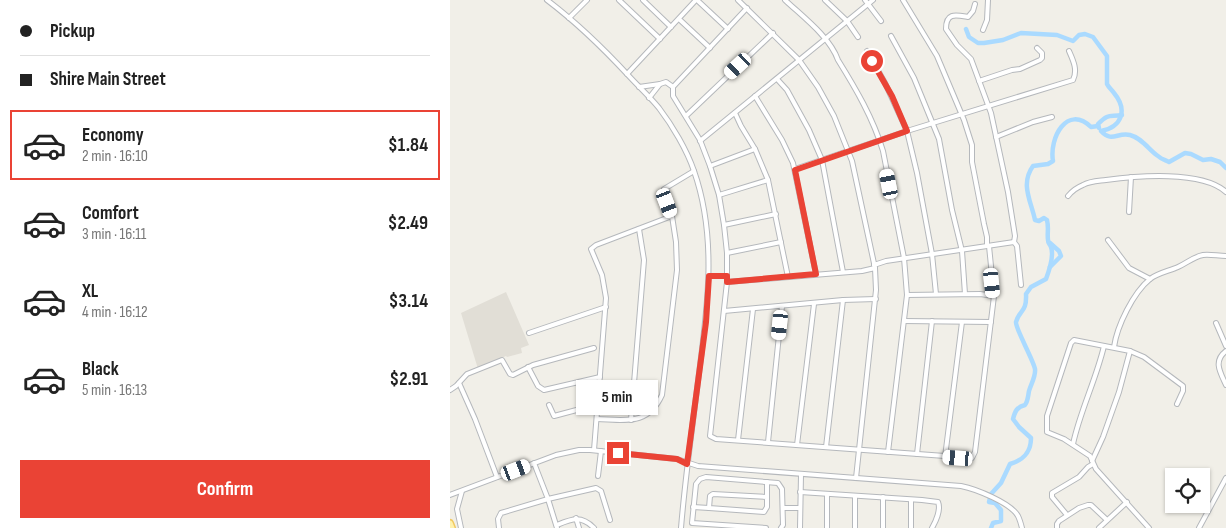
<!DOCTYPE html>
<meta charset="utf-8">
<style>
:root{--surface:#fff;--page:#f6f6f6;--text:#222;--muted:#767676;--line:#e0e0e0;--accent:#ea4335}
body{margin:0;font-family:"Sofia Sans Condensed",sans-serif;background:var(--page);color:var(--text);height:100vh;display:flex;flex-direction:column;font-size:19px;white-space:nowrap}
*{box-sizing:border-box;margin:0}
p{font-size:16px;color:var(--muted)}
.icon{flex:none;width:28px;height:28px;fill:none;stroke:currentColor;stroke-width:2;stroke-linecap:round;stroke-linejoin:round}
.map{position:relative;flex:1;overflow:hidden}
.sheet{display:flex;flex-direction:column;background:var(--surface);width:450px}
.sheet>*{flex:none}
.top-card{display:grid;align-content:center;height:110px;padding:0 20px;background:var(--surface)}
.fabs{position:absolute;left:715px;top:468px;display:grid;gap:10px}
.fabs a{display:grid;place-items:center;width:45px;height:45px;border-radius:0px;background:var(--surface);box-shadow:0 1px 4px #0004;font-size:25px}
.end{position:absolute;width:22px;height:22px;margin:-11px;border:6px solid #ea4335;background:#fff;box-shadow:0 0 0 2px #fff}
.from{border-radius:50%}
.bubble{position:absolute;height:35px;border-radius:0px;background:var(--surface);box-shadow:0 1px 4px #0004;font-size:16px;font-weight:700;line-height:35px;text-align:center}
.car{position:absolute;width:15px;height:30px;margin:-15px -8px;border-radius:6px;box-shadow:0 0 4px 1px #0007;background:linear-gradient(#fff 24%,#345 0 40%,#fff 0 76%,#345 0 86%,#fff 0)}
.top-card b{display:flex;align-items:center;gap:18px;height:48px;font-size:19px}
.top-card b+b{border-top:1px solid var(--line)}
.top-card i{width:12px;height:12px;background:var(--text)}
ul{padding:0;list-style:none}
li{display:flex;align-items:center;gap:15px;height:70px;margin:0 10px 8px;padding:0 10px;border:2px solid transparent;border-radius:0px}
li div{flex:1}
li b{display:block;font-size:19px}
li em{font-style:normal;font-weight:700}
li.current{border-color:var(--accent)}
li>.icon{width:45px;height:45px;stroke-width:1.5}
.primary-button{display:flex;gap:10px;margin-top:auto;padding:10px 20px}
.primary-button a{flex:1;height:58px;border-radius:0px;background:var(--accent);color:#fff;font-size:20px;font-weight:700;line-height:58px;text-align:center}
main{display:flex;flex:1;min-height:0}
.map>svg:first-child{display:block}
.education{fill:#e1ded6}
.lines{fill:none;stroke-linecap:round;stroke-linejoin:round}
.river{stroke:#aadaff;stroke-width:4.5}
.minor-casing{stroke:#b5b8bc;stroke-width:6}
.major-casing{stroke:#f2c960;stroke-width:8}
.minor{stroke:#fff;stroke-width:4}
.major{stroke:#fff2af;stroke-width:5}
.route{stroke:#ea4335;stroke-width:6}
</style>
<main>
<section class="sheet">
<div class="top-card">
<b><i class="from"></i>Pickup</b>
<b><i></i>Shire Main Street</b>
</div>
<ul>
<li class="current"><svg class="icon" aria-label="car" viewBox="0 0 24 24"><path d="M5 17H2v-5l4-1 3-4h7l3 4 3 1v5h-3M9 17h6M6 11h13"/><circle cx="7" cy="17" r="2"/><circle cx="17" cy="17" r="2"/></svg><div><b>Economy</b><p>2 min · 16:10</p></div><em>$1.84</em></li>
<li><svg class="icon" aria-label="car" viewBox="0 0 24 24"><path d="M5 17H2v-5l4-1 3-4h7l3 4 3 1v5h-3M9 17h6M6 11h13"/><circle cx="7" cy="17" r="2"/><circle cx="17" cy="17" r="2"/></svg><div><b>Comfort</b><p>3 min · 16:11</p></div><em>$2.49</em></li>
<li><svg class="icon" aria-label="car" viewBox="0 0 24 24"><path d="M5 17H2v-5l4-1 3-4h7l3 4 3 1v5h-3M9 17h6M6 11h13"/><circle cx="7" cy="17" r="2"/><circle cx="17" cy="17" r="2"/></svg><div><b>XL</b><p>4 min · 16:12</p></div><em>$3.14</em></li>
<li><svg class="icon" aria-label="car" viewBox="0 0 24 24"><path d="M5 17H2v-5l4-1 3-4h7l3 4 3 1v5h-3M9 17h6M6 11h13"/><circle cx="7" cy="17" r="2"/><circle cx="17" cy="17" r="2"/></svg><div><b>Black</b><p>5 min · 16:13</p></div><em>$2.91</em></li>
</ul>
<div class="primary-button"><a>Confirm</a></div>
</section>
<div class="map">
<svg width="776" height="528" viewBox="0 0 776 528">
<rect width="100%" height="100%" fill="#f1efe8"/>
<!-- education -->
<polygon class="education" points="56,292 79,345 71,348 72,353 57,357 56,356 28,369 11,313"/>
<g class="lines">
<!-- river -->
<g class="river">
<path d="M516,29l3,8 9,6h6l19,-3 18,-7 36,2 16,6 6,-6 6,-1 8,3 14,19v28c2,4 4,5 7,9 14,17 8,34 -13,38 11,12 16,1 29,4 12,3 19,15 28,21 3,3 7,4 11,6l16,-9 6,1 12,6 8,-1 9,3 6,6"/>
<path d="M649,128l-1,-4c11,-11 11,-7 24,-9"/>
<polyline points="600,243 609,251 611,256 600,267"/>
<path d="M541,528l2,-5 8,-2v-11l-6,-7 -6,-1 2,-8 10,-11 9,-19c13,-4 21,-11 21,-26l-12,-11 -6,-8c2,-8 4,-12 12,-14 3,-4 3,-9 4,-14 2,-7 7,-15 6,-22 -2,-10 -20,-41 -19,-47 3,-12 11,-9 10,-28l5,-7 15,-8c3,-8 8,-24 5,-32 -1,-3 -3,-3 -3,-7 -1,-7 1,-12 -1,-20l-3,-2 -5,3 -4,-1c-4,-19 -15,-36 -2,-54l15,-2 5,-3c-4,-23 14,-57 38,-34l7,-1"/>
</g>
<!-- minor casing -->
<g class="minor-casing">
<g id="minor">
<path d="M97,0c29,22 56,48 81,75 10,11 21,21 31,33 13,17 28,42 35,63 24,68 13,140 4,210 -6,49 -13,98 -17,147"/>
<polyline points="169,0 210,39"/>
<polyline points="193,0 221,27"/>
<polyline points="247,0 278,29"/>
<polyline points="288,0 349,60 368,87 384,116 402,161 425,268 426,290 406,478"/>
<path d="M335,0c18,17 45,37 53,60 18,29 35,58 45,91l21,107 3,37 -19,157"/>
<polyline points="375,0 397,21 408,37"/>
<polyline points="415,0 431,21"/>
<polyline points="453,0 487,56 514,120 522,145 522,162 534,224 537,237 537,246"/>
<path d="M525,4l-2,7 -5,6c-12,-2 -22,-5 -22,12l11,16 14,14 20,54 17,79 7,44 -1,6 3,4 4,39"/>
<polyline points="297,8 223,87 223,96 250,140 260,166 269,195 274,225 277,253 277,282 260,436 266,439 522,458 525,452 544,296 539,246"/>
<polyline points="119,18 137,0"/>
<polyline points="229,19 260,48"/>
<polyline points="533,30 537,20 538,0"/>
<polyline points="441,36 464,78 489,139 502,210 512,251 515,294"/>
<polyline points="417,51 435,83 457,131 467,173 482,254 486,294"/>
<polyline points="177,74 246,0"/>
<polyline points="327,79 337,90 359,130 372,160 393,272"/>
<polyline points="529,81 562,70 570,69 590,60 592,58 592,53 587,48"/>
<polyline points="189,87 210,84"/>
<polyline points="305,96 332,140 343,163 366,274"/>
<polyline points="199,98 210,84 216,82 223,87"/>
<polyline points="285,113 291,126 305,149 318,180 338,277"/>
<polyline points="236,116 323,33"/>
<polyline points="546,137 583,122 602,117"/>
<polyline points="250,141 423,0"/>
<polyline points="260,166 305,149"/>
<path d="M345,169l112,-38 166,-51c5,-10 0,-20 -4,-29"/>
<polyline points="269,195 318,180"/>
<path d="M618,196c4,-5 10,-9 15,-11 7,-4 16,-4 23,-5 30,-4 96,-10 120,12"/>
<polyline points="679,212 681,177"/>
<polyline points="274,225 326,214"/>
<polyline points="658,240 679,268 700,279"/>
<polyline points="277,253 331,242"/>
<polyline points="424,265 436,261 564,242"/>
<polyline points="259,276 277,276"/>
<polyline points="277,282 412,271 425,268"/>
<polyline points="457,295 530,294 544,296"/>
<polyline points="274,311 393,300 426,299"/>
<polyline points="454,321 541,322"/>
<polyline points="766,323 776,346"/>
<polyline points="79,333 156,307"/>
<path d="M664,347c3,-21 19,-54 36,-68 8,-6 19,-8 28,-12 9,-4 15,-10 25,-12 7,-1 15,1 23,1"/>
<path d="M776,351c-13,10 -6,21 0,34"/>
<polyline points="78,367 88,386 94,390 150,377"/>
<polyline points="9,383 25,419 47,477"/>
<polyline points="0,390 6,386 17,374 52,360 60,374 63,375 83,365 144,348"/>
<polyline points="99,405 104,416 149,404"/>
<path d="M147,419c29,1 51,7 65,-24l15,-125 -1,-28 -4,-26 -8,-27 30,-18"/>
<polyline points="181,420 194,260 189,229"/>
<polyline points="288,440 303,309"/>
<polyline points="318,442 332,306"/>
<path d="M623,444c7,-33 23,-64 31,-98"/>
<polyline points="347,445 364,304"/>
<polyline points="376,447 393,300"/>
<polyline points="144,450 156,298 152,275 141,249 146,245 222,216"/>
<polyline points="467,454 482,321"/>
<polyline points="495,457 512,322"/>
<polyline points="642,461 653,437 669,392 680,351"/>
<polyline points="84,463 98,499 107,528"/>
<polyline points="148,476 151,451"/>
<polyline points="317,482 317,507 314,512 259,508 260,496 263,494 317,497"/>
<path d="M350,492l122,8 16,2c3,7 -2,19 -6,26"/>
<polyline points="377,494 377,528"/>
<path d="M0,495l106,-40 23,-5h11l87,9 21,7 263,20c15,3 50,17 57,30 2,4 3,8 4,12"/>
<polyline points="433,497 433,528"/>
<polyline points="461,500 461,528"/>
<polyline points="243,507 259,508"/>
<polyline points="333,508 350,508"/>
<polyline points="617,515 602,497 602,493 629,477 638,467 643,464"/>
<polyline points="126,518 129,528"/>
<path d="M107,525c15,-6 24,-10 37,3"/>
<polyline points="11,528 7,509 12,491"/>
<polyline points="49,528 48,519 51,513 98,499 146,488 151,491 160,520"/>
<polyline points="316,528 242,523 246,484 250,479 256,477 328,483 332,489 333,525 331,528"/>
<polyline points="350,528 351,475"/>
<polyline points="405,528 405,496"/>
<polyline points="607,528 607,524 609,521 629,508 638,505 641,505 657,520"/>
<polyline points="649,528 677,502"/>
<polyline points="699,528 646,469 640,456 614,439 597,432 597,416 621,343 624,340 680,351 694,357 733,386 733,391 727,404"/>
<polyline points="749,528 776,478"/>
</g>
</g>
<!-- major casing -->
<g class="major-casing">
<polyline id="major" points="0,523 2,528"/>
</g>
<!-- minor -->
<use href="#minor" class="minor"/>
<!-- major -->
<use href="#major" class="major"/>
</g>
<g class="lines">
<!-- route -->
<polyline class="route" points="168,453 227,459 237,464 256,322 259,276 277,276 277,282 366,274 345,170 457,131 442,96 422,61"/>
</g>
</svg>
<div class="fabs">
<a><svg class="icon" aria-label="locate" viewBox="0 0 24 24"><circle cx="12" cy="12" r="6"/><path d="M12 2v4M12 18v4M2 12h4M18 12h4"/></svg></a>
</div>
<i class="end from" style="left:422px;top:61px"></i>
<i class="end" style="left:168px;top:453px"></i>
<div class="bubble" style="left:126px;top:380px;width:82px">5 min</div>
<i class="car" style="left:288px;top:66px;rotate:227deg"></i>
<i class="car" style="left:439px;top:184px;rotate:349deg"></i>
<i class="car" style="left:217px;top:203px;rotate:159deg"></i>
<i class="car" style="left:542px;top:283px;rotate:174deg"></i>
<i class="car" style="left:330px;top:325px;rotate:186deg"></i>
<i class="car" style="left:508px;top:458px;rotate:274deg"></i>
<i class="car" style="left:66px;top:470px;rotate:69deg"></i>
</div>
</main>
